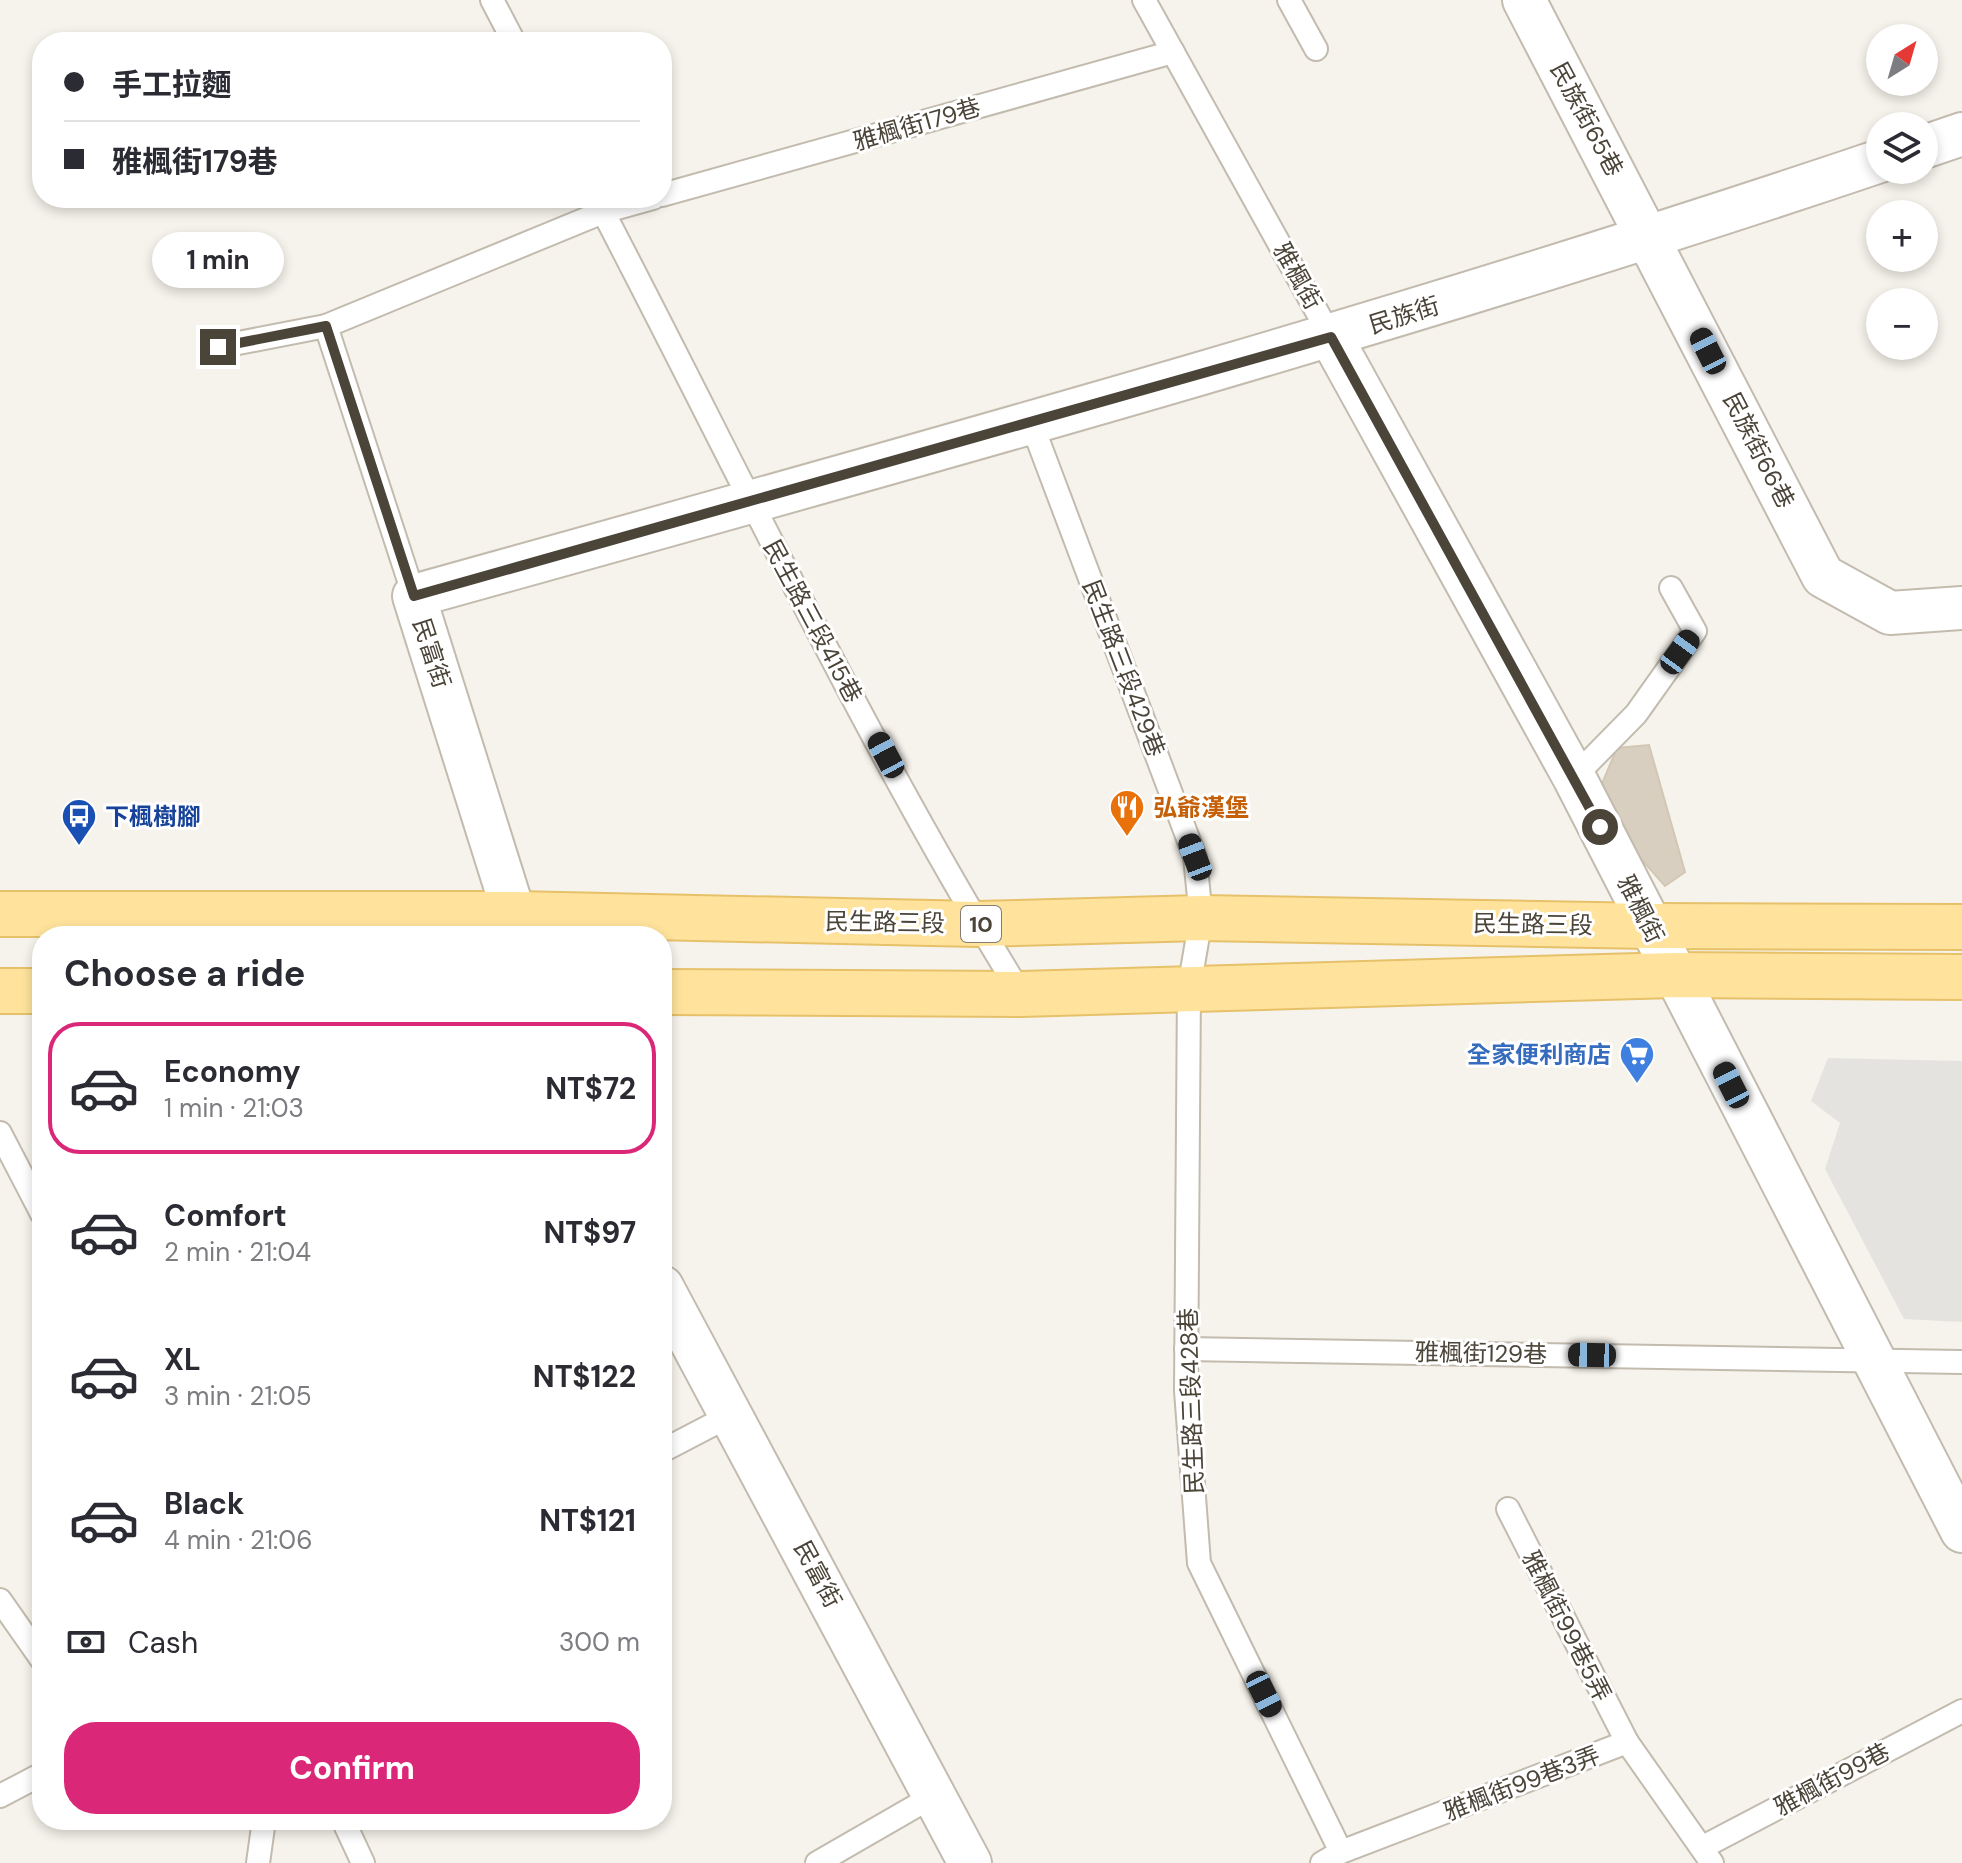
<!DOCTYPE html>
<meta charset="utf-8">
<style>
:root{--surface:#fff;--page:#f7f7f7;--text:#2b2b33;--muted:#7c7c81;--line:#e1e1e2;--accent:#db2777}
body{margin:0;font-family:"DM Sans","Noto Sans TC",sans-serif;background:var(--page);color:var(--text);height:100vh;display:flex;flex-direction:column;font-size:30px;white-space:nowrap}
*{box-sizing:border-box;margin:0}
p{font-size:26px;color:var(--muted)}
.icon{flex:none;width:44px;height:44px;fill:none;stroke:currentColor;stroke-width:2;stroke-linecap:round;stroke-linejoin:round}
.map{position:relative;flex:1;overflow:hidden}
.side{position:absolute;left:32px;top:926px;width:640px;height:904px;display:flex;flex-direction:column;background:var(--surface);border-radius:32px;box-shadow:0 4px 12px #0003}
.side>*{flex:none}
.hud{position:absolute;left:32px;top:32px;width:640px;height:176px;border-radius:32px;box-shadow:0 4px 12px #0003;display:grid;align-content:center;height:176px;padding:0 32px;background:var(--surface)}
.needle{width:52px;rotate:37deg}
.buttons{position:absolute;left:1866px;top:24px;display:grid;gap:16px}
.buttons a{display:grid;place-items:center;width:72px;height:72px;border-radius:50%;background:var(--surface);box-shadow:0 4px 12px #0003;font-size:40px}
.end{position:absolute;width:36px;height:36px;margin:-18px;border:10px solid #4b4439;background:#fff;box-shadow:0 0 0 4px #fff}
.from{border-radius:50%}
.bubble{position:absolute;height:56px;border-radius:28px;background:var(--surface);box-shadow:0 4px 12px #0003;font-size:26px;font-weight:700;line-height:56px;text-align:center}
.car{position:absolute;width:24px;height:48px;margin:-24px -12px;border-radius:10px;box-shadow:0 0 6px 2px #0007;background:linear-gradient(#222 24%,#8ab4d8 0 40%,#222 0 76%,#8ab4d8 0 86%,#222 0)}
.hud b{display:flex;align-items:center;gap:28px;height:76px;font-size:30px}
.hud b+b{border-top:2px solid var(--line)}
.hud i{width:20px;height:20px;background:var(--text)}
ul{padding:0;list-style:none}
li{display:flex;align-items:center;gap:24px;height:132px;margin:0 16px 12px;padding:0 16px;border:4px solid transparent;border-radius:32px}
li div{flex:1}
li b{display:block;font-size:30px}
li em{font-style:normal;font-weight:700}
li.active{border-color:var(--accent)}
li>.icon{width:72px;height:72px;stroke-width:1.5}
h2{padding:0 32px;font-size:36px;line-height:96px}
.pay{display:flex;align-items:center;gap:20px;height:88px;padding:0 32px;font-size:30px}
.pay p{margin-inline-start:auto}
.action{display:flex;gap:16px;margin-top:auto;padding:16px 32px}
.action a{flex:1;height:92px;border-radius:32px;background:var(--accent);color:#fff;font-size:32px;font-weight:700;line-height:92px;text-align:center}
.map>svg:first-child{display:block}
.parking{fill:#e5e3e0}
.building{fill:#d8cfc1;stroke:#d3c7b4;stroke-width:2}
.lines{fill:none;stroke-linecap:round;stroke-linejoin:round}
.service-casing{stroke:#c2bbae;stroke-width:26}
.minor-casing{stroke:#c2bbae;stroke-width:46}
.primary-casing{stroke:#e6c16a;stroke-width:48}
.service{stroke:#fff;stroke-width:22}
.minor{stroke:#fff;stroke-width:42}
.primary{stroke:#ffe39c;stroke-width:44}
.route{stroke:#4b4439;stroke-width:10}
.labels{text-anchor:middle;dominant-baseline:central;stroke-width:6;stroke-linejoin:round;paint-order:stroke}
.shield{fill:#fff;stroke:#817c74;stroke-width:2}
.shield-label{font-size:22px;font-weight:bold;fill:#4b4439}
.street-label{font-size:24px;fill:#4b4439;stroke:#fff}
.food-label{font-size:24px;font-weight:bold;fill:#c56008;stroke:#fff;text-anchor:start}
.transit-label{font-size:24px;font-weight:bold;fill:#164399;stroke:#fff;text-anchor:start}
.shop-label{font-size:24px;font-weight:bold;fill:#366cbe;stroke:#fff;text-anchor:end}
</style>
<div class="map">
<svg width="1962" height="1863" viewBox="0 0 1962 1863">
<rect width="100%" height="100%" fill="#f6f3ec"/>
<!-- parking -->
<polygon class="parking" points="1828,1058 1962,1061 1962,1322 1904,1319 1825,1169 1840,1123 1811,1101"/>
<!-- building -->
<polygon class="building" points="1649,745 1685,872 1665,886 1633,850 1601,786 1617,748"/>
<g class="lines">
<!-- service casing -->
<g class="service-casing">
<g id="service">
<polyline points="492,0 514,42"/>
<polyline points="1144,0 1331,337"/>
<polyline points="1289,0 1316,49"/>
<polyline points="662,195 1173,52"/>
<path d="M596,198c139,266 267,540 425,796"/>
<polyline points="326,326 414,596"/>
<polyline points="218,347 326,326 603,212 653,198"/>
<polyline points="1031,422 1195,857 1201,918 1189,988 1186,1391 1199,1563 1341,1852"/>
<polyline points="1574,777 1636,714 1695,631 1671,588"/>
<polyline points="0,1133 42,1214"/>
<polyline points="1186,1349 1962,1362"/>
<polyline points="662,1451 733,1414"/>
<polyline points="1508,1509 1627,1742"/>
<polyline points="0,1600 42,1660"/>
<polyline points="0,1796 42,1774"/>
<polyline points="343,1820 363,1863"/>
<polyline points="1703,1847 1962,1711"/>
<polyline points="258,1863 264,1820"/>
<polyline points="817,1863 935,1795"/>
<polyline points="1322,1863 1341,1852 1627,1742 1712,1863"/>
</g>
</g>
<!-- minor casing -->
<g class="minor-casing">
<g id="minor">
<polyline points="1524,0 1823,576 1890,613 1962,608"/>
<polyline points="1924,147 1962,134"/>
<polyline points="1331,337 1574,777 1962,1531"/>
<path d="M521,936l-107,-340c491,-137 983,-272 1466,-435"/>
<polyline points="662,1287 970,1863"/>
</g>
</g>
<!-- primary casing -->
<g class="primary-casing">
<g id="primary">
<polyline points="0,914 516,914 977,924 1201,918 1651,926 1962,927"/>
<polyline points="0,991 42,991"/>
<polyline points="662,992 1021,994 1674,975 1962,977"/>
</g>
</g>
<!-- service -->
<use href="#service" class="service"/>
<!-- minor -->
<use href="#minor" class="minor"/>
<!-- primary -->
<use href="#primary" class="primary"/>
</g>
<g class="lines">
<!-- route -->
<polyline class="route" points="218,347 326,326 414,596 1331,337 1600,827"/>
</g>
<!-- icons -->
<defs>
<g id="restaurant-pin" transform="scale(1.8)"><path d="M0 17L-7.5 6A9.5 9.5 0 1 1 7.5 6Z" fill="#e8710a" stroke="#fff"/><path d="M-5-6h1v4h1v-4h1v4h1v-4h1v5L-1.5 .5V6h-2V.5L-5-1ZM5-6V6H3V1.5H1.5Q1.5-4 5-6Z" fill="#fff"/></g>
<g id="bus-pin" transform="scale(1.8)"><path d="M0 17L-7.5 6A9.5 9.5 0 1 1 7.5 6Z" fill="#1a4fb4" stroke="#fff"/><path d="M-5-6H5V4H4V6H2V4H-2V6H-4V4H-5ZM-3.5-4V0h7V-4ZM-3.5 1.2v1.5H-2V1.2ZM2 1.2v1.5H3.5V1.2Z" fill="#fff"/></g>
<g id="supermarket-pin" transform="scale(1.8)"><path d="M0 17L-7.5 6A9.5 9.5 0 1 1 7.5 6Z" fill="#3f7fe0" stroke="#fff"/><path d="M-6-5.5h2.5l.6 2H6L4.5 2H-2.5L-4.4-4H-6ZM-1.5 3.2a1.3 1.3 0 1 0 .1 0ZM3 3.2a1.3 1.3 0 1 0 .1 0Z" fill="#fff"/></g>
</defs>
<g fill-rule="evenodd">
<use href="#restaurant-pin" x="1127" y="807"/>
<use href="#bus-pin" x="79" y="816"/>
<use href="#supermarket-pin" x="1637" y="1054"/>
</g>
<g class="labels">
<!-- shield labels -->
<rect class="shield" x="961" y="906" width="40" height="36" rx="6"/>
<g class="shield-label">
<text x="981" y="924">10</text>
</g>
<!-- street labels -->
<g class="street-label">
<text transform="translate(1587 119) rotate(62)">民族街65巷</text>
<text transform="translate(917 124) rotate(-16)">雅楓街179巷</text>
<text transform="translate(1298 276) rotate(61)">雅楓街</text>
<text transform="translate(1404 315) rotate(-17)">民族街</text>
<text transform="translate(1759 450) rotate(63)">民族街66巷</text>
<text transform="translate(813 621) rotate(62)">民生路三段415巷</text>
<text transform="translate(432 653) rotate(72)">民富街</text>
<text transform="translate(1124 668) rotate(69)">民生路三段429巷</text>
<text transform="translate(1641 909) rotate(63)">雅楓街</text>
<text transform="translate(885 922) rotate(1)">民生路三段</text>
<text transform="translate(1533 924) rotate(1)">民生路三段</text>
<text transform="translate(1481 1353) rotate(1)">雅楓街129巷</text>
<text transform="translate(1191 1401) rotate(-92)">民生路三段428巷</text>
<text transform="translate(818 1574) rotate(62)">民富街</text>
<text transform="translate(1567 1626) rotate(63)">雅楓街99巷5弄</text>
<text transform="translate(1832 1779) rotate(-28)">雅楓街99巷</text>
<text transform="translate(1522 1783) rotate(-21)">雅楓街99巷3弄</text>
</g>
<!-- food labels -->
<g class="food-label">
<text x="1153" y="807">弘爺漢堡</text>
</g>
<!-- transit labels -->
<g class="transit-label">
<text x="105" y="816">下楓樹腳</text>
</g>
<!-- shop labels -->
<g class="shop-label">
<text x="1611" y="1054">全家便利商店</text>
</g>
</g>
</svg>
<div class="buttons">
<a><svg class="needle" viewBox="-14 -14 28 28"><path d="M0-13l5 13h-10z" fill="#e53935"/><path d="M0 13l5-13h-10z" fill="#7c7c81"/></svg></a>
<a><svg class="icon" aria-label="layers" viewBox="0 0 24 24"><path d="M12 4l9 5-9 5-9-5zM3 14l9 5 9-5"/></svg></a>
<a>+</a>
<a>−</a>
</div>
<i class="end from" style="left:1600px;top:827px"></i>
<i class="end" style="left:218px;top:347px"></i>
<div class="bubble" style="left:152px;top:232px;width:132px">1 min</div>
<i class="car" style="left:1708px;top:351px;rotate:333deg"></i>
<i class="car" style="left:1680px;top:652px;rotate:36deg"></i>
<i class="car" style="left:886px;top:755px;rotate:332deg"></i>
<i class="car" style="left:1195px;top:857px;rotate:339deg"></i>
<i class="car" style="left:1731px;top:1085px;rotate:333deg"></i>
<i class="car" style="left:1592px;top:1355px;rotate:271deg"></i>
<i class="car" style="left:1264px;top:1694px;rotate:154deg"></i>
<div class="hud">
<b><i class="from"></i>手工拉麵</b>
<b><i></i>雅楓街179巷</b>
</div>
<section class="side">
<h2>Choose a ride</h2>
<ul>
<li class="active"><svg class="icon" aria-label="car" viewBox="0 0 24 24"><path d="M5 17H2v-5l4-1 3-4h7l3 4 3 1v5h-3M9 17h6M6 11h13"/><circle cx="7" cy="17" r="2"/><circle cx="17" cy="17" r="2"/></svg><div><b>Economy</b><p>1 min · 21:03</p></div><em>NT$72</em></li>
<li><svg class="icon" aria-label="car" viewBox="0 0 24 24"><path d="M5 17H2v-5l4-1 3-4h7l3 4 3 1v5h-3M9 17h6M6 11h13"/><circle cx="7" cy="17" r="2"/><circle cx="17" cy="17" r="2"/></svg><div><b>Comfort</b><p>2 min · 21:04</p></div><em>NT$97</em></li>
<li><svg class="icon" aria-label="car" viewBox="0 0 24 24"><path d="M5 17H2v-5l4-1 3-4h7l3 4 3 1v5h-3M9 17h6M6 11h13"/><circle cx="7" cy="17" r="2"/><circle cx="17" cy="17" r="2"/></svg><div><b>XL</b><p>3 min · 21:05</p></div><em>NT$122</em></li>
<li><svg class="icon" aria-label="car" viewBox="0 0 24 24"><path d="M5 17H2v-5l4-1 3-4h7l3 4 3 1v5h-3M9 17h6M6 11h13"/><circle cx="7" cy="17" r="2"/><circle cx="17" cy="17" r="2"/></svg><div><b>Black</b><p>4 min · 21:06</p></div><em>NT$121</em></li>
</ul>
<div class="pay"><svg class="icon" aria-label="cash" viewBox="0 0 24 24"><path d="M3 7h18v10H3z"/><circle cx="12" cy="12" r="2"/></svg>Cash<p>300 m</p></div>
<div class="action"><a>Confirm</a></div>
</section>
</div>
